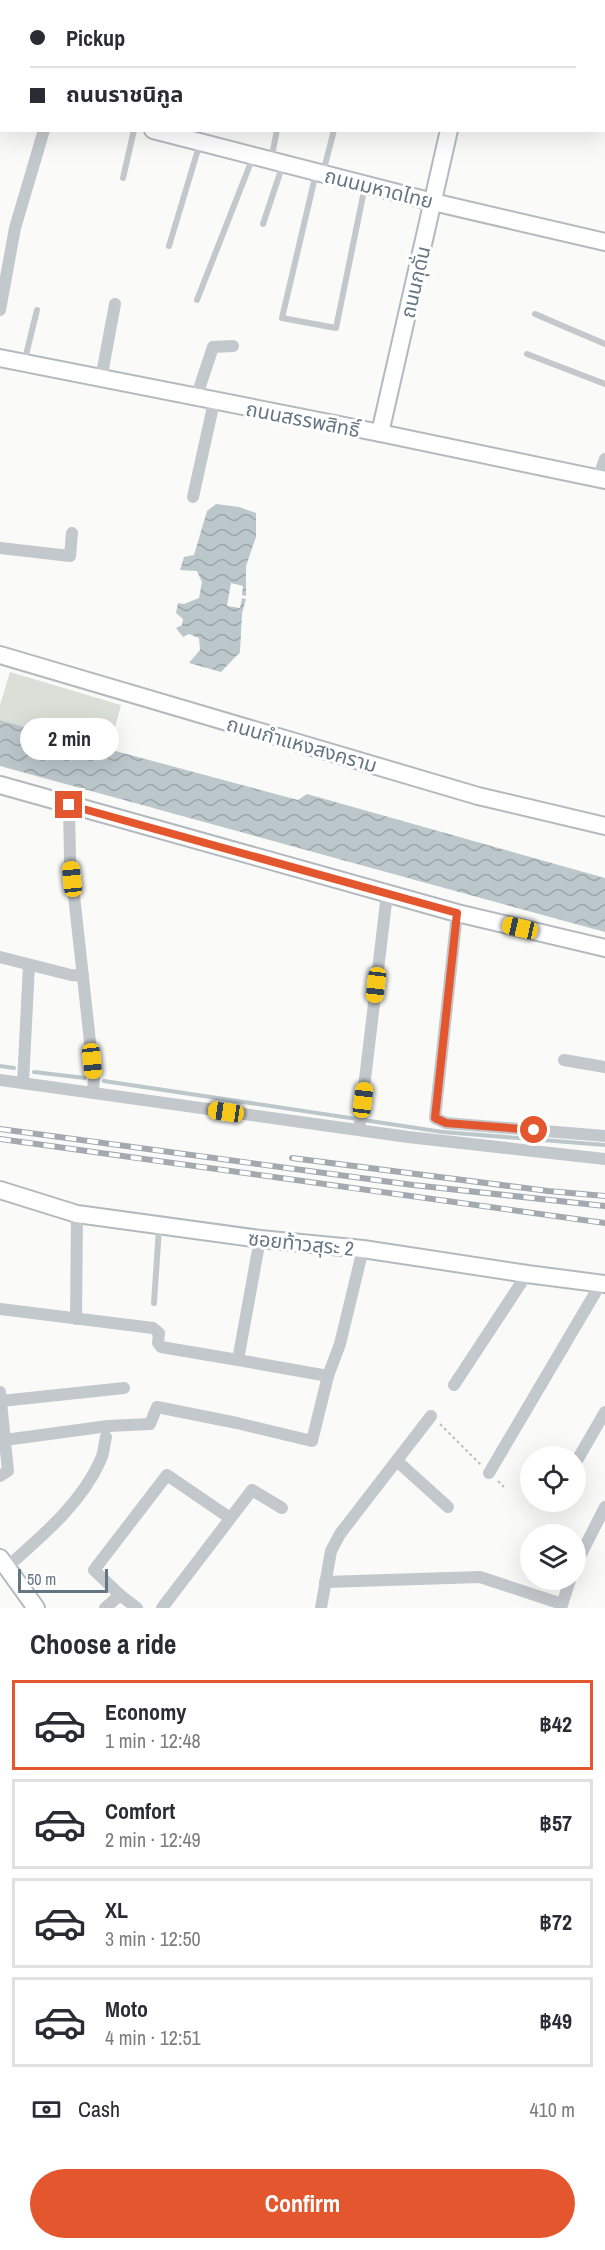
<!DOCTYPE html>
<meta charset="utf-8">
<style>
:root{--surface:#fff;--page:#f7f7f7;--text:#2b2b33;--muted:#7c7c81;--line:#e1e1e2;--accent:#e4572e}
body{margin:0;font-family:"Archivo Narrow","Noto Sans Thai",sans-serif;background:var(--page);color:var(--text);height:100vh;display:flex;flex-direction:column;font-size:22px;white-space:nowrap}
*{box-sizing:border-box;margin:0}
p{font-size:20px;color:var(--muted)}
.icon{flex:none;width:33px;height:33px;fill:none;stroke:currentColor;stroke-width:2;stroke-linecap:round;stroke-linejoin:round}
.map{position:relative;height:1608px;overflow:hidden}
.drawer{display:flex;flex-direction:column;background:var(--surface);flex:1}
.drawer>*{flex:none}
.top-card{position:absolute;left:0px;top:0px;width:606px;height:132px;box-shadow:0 6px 24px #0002;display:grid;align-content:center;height:132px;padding:0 30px;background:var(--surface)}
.controls{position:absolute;left:520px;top:1446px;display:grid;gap:12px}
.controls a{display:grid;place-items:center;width:66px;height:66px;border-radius:50%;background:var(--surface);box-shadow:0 6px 24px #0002;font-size:30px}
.scale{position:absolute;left:18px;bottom:15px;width:90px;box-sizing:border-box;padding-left:6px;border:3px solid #657683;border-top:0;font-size:16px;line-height:21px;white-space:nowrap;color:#657683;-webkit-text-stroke:4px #fff;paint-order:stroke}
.end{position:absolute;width:27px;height:27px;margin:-14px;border:8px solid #e4572e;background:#fff;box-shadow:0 0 0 3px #fff}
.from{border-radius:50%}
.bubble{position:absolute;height:42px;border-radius:21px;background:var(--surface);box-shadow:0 6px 24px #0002;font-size:20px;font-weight:700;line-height:42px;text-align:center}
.car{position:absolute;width:18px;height:36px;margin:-18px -9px;border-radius:8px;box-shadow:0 0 4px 2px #0007;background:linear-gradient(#f5c518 24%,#345 0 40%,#f5c518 0 76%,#345 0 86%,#f5c518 0)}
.top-card b{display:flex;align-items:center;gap:21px;height:57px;font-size:22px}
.top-card b+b{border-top:2px solid var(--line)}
.top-card i{width:15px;height:15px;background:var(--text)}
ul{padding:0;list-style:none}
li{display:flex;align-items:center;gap:18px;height:90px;margin:0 12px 9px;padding:0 18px;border:3px solid var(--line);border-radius:0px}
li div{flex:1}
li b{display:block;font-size:22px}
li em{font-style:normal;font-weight:700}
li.selected{border-color:var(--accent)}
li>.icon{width:54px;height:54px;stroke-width:1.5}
h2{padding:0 30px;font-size:27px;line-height:72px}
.pay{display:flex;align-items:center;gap:15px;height:66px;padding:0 30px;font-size:22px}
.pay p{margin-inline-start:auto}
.button{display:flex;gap:12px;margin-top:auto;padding:12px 30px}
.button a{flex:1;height:69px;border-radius:36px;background:var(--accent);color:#fff;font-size:24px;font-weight:700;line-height:69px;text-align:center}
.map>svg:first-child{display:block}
.green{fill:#dadfd7}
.water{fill:url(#water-waves)}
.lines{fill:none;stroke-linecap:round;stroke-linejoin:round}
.stream{stroke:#bbc7cb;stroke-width:4}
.secondary-casing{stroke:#b3babf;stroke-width:20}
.path{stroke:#bbbfc2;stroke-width:2;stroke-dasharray:3 3;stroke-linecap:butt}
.lane{stroke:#c3c8cc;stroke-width:6}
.street{stroke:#c3c8cc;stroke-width:12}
.secondary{stroke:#fff;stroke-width:16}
.rail-casing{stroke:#a2aab0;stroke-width:6}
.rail{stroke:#fff;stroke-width:4;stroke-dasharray:11;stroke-linecap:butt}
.route{stroke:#e4572e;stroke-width:8}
.labels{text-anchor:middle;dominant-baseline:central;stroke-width:6;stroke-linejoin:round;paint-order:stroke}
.street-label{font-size:20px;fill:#657683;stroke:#fff}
</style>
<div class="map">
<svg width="605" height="1608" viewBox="0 0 605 1608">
<defs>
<pattern id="water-waves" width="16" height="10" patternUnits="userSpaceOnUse" patternTransform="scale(1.5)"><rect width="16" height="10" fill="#bbc7cb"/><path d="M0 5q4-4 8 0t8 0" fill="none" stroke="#9ca6aa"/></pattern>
</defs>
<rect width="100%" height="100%" fill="#fafaf8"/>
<!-- green -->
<polygon class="green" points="10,672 121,705 109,749 0,720 0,705"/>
<!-- water -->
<g class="water">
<polygon points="216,504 239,507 256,513 256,537 246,566 246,596 242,595 243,586 231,583 227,606 240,608 242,598 246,599 242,613 240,652 221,672 189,663 200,650 199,638 189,634 183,637 176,628 182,625 183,619 176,613 178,603 184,604 199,598 202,582 197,571 180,570 184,557 194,555 207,511"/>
<polygon points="0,720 298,800 307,794 605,878 605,932 0,766"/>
</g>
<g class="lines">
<!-- stream -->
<g class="stream">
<polyline points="0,1066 14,1068"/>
<polyline points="34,1072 85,1078"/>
<polyline points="104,1081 443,1132 605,1145"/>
</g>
<!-- secondary casing -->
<g class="secondary-casing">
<g id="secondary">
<polyline points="476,2 476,0"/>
<polyline points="0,94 2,95"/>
<polyline points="153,130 433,202 605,242"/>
<polyline points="0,358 380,433 605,480"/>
<polyline points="380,433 449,130"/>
<polyline points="0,655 478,796 605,826"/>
<polyline points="0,785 457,913 605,948"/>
<polyline points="0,1190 77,1214 260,1239 363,1249 527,1274 605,1284"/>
<polyline points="0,1558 36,1608"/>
</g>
</g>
<!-- path -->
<g class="path">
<polyline points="440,1424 481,1465"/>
<polyline points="498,1481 504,1487"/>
</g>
<!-- lane -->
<g class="lane">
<polyline points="343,0 347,2"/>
<polyline points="378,2 379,0"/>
<polyline points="271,160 277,130"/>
<polyline points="316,173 282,318 336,328 365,186"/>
<polyline points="323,173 334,130"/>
<polyline points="123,178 134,130"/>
<polyline points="263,224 283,164"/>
<polyline points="169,246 200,143"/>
<polyline points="197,300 253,157"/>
<polyline points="535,314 605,344"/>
<polyline points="527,354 605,384"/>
<polyline points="24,363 37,310"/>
<polyline points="154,1303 159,1228"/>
</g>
<!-- street -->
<g class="street">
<polyline points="130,2 131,0"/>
<polyline points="234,2 234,0"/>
<polyline points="0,310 15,228 44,130"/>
<polyline points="101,379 115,304"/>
<polyline points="196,398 213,347 233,346"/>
<polyline points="598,479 605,459"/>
<polyline points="193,497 214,402"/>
<polyline points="0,548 70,556 72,533"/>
<polyline points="69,805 70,859 94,1078 93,1093"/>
<polyline points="457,913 435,1118 446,1123 605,1136"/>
<polyline points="0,957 71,975 83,976"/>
<polyline points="564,1060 605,1067"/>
<polyline points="0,1080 408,1137 605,1159"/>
<polyline points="23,1083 29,965"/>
<polyline points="359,1130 387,894"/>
<polyline points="260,1239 238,1360 328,1376"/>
<polyline points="0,1309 153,1328 159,1333 158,1343 161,1347 238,1360"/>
<polyline points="76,1319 77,1214"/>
<polyline points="454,1385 527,1274"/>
<polyline points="0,1392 8,1471 0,1476"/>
<polyline points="1,1401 124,1388"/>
<polyline points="5,1440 108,1426 150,1424 157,1407 237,1423 312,1441 328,1376 340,1344 363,1249"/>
<polyline points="397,1461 448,1507"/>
<polyline points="576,1462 605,1412"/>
<polyline points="489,1473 601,1283"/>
<polyline points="576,1564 605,1507"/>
<path d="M7,1567c35,-31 75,-64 94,-108 3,-6 3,-15 5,-22"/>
<polyline points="325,1582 480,1577 562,1604"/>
<polyline points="105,1608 120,1595"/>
<polyline points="137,1608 120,1595 94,1570 167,1475 230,1518"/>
<polyline points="162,1608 252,1490 282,1508"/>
<polyline points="321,1608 331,1551 340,1534 431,1416"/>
<polyline points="561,1608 570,1580"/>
</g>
<!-- secondary -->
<use href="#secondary" class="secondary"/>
<!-- rail casing -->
<g class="rail-casing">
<g id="rail">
<polyline points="0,1129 413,1185 605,1206"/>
<polyline points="0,1139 605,1223"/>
<polyline points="292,1158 548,1191 605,1196"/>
</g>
</g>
<!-- rail -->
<use href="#rail" class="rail"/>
</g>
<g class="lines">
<!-- route -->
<polyline class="route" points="69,805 457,913 435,1118 446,1123 534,1130"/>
</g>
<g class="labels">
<!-- street labels -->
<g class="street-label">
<text transform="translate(379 188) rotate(14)">ถนนมหาดไทย</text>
<text transform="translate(415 282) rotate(-77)">ถนนกุดั่น</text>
<text transform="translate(303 419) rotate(11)">ถนนสรรพสิทธิ์</text>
<text transform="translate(302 744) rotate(16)">ถนนกำแหงสงคราม</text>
<text transform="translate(301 1243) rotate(6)">ซอยท้าวสุระ 2</text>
</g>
</g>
</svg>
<div class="controls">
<a><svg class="icon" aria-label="locate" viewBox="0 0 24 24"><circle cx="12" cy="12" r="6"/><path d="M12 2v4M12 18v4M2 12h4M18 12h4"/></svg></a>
<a><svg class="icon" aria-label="layers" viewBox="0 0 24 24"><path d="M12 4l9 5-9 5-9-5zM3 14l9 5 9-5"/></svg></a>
</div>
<div class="scale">50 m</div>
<i class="end from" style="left:534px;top:1130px"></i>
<i class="end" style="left:69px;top:805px"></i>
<div class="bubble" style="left:20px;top:718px;width:99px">2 min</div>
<i class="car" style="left:72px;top:879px;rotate:354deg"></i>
<i class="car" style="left:520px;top:928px;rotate:283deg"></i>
<i class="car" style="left:376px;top:985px;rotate:187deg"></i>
<i class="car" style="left:92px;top:1061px;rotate:174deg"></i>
<i class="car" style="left:363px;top:1100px;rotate:7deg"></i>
<i class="car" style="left:226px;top:1112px;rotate:278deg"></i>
<div class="top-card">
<b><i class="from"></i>Pickup</b>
<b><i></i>ถนนราชนิกูล</b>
</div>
</div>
<section class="drawer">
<h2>Choose a ride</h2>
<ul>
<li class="selected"><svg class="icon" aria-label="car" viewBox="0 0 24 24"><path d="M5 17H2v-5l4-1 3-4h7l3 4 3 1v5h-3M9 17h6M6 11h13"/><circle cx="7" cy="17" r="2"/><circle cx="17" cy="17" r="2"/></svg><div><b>Economy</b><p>1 min · 12:48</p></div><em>฿42</em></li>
<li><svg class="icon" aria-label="car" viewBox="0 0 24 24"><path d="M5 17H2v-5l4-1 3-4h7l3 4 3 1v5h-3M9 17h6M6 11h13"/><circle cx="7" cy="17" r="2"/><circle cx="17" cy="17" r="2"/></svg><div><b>Comfort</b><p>2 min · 12:49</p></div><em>฿57</em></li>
<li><svg class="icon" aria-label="car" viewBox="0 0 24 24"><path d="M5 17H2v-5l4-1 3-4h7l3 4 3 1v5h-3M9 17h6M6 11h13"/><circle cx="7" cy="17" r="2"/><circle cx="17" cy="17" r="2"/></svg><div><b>XL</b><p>3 min · 12:50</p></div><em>฿72</em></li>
<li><svg class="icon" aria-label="car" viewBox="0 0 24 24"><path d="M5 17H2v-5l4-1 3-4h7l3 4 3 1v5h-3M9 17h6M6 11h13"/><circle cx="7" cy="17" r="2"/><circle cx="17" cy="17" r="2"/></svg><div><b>Moto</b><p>4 min · 12:51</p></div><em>฿49</em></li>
</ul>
<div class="pay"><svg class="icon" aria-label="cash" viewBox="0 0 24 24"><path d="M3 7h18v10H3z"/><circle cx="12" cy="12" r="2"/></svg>Cash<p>410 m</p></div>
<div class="button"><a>Confirm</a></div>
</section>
